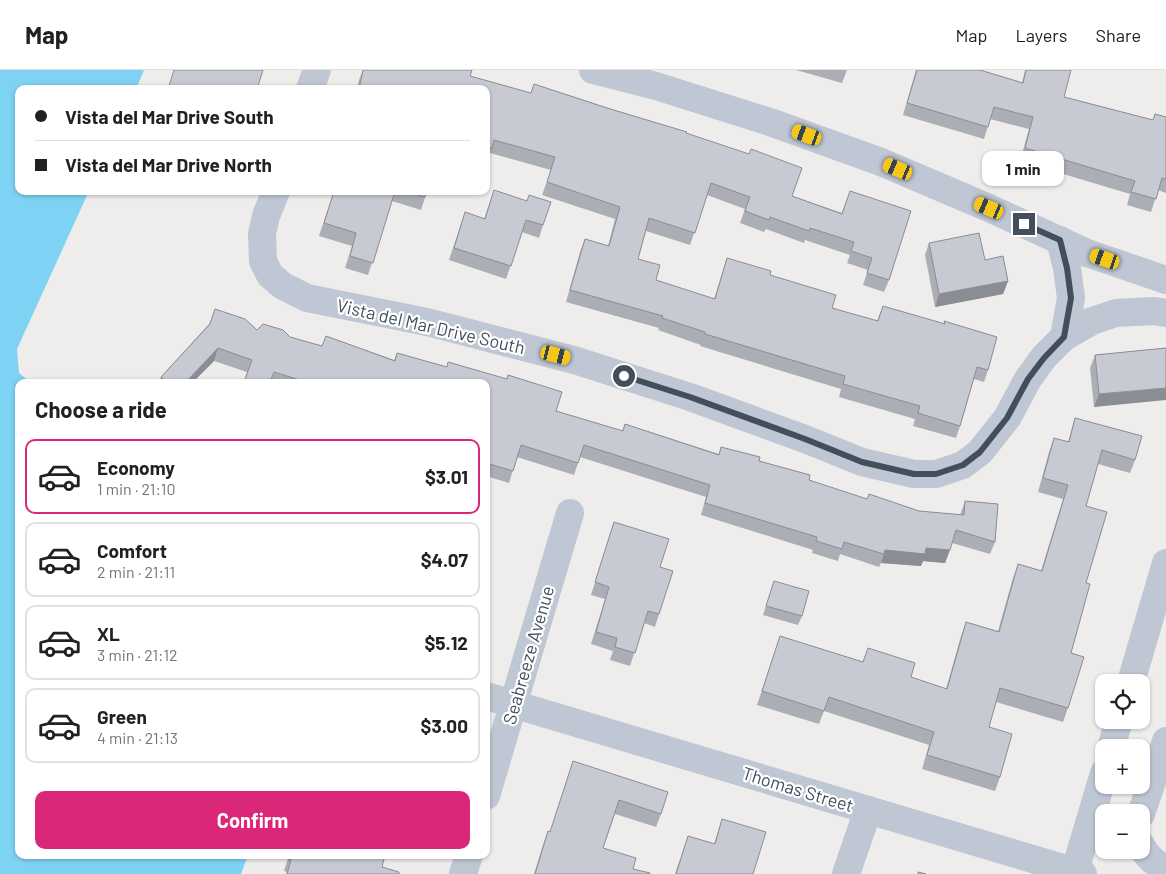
<!DOCTYPE html>
<meta charset="utf-8">
<style>
:root{--surface:#fff;--page:#f2f2f2;--text:#202124;--muted:#757577;--line:#e0e0e0;--accent:#db2777}
body{margin:0;font-family:Barlow,sans-serif;background:var(--page);color:var(--text);height:100vh;display:flex;flex-direction:column;font-size:19px;white-space:nowrap}
*{box-sizing:border-box;margin:0}
p{font-size:16px;color:var(--muted)}
.icon{flex:none;width:28px;height:28px;fill:none;stroke:currentColor;stroke-width:2;stroke-linecap:round;stroke-linejoin:round}
.map{position:relative;flex:1;overflow:hidden}
.panel{position:absolute;left:15px;top:309px;width:475px;height:480px;display:flex;flex-direction:column;background:var(--surface);border-radius:10px;box-shadow:0 1px 4px #0004}
.panel>*{flex:none}
.top-card{position:absolute;left:15px;top:15px;width:475px;height:110px;border-radius:10px;box-shadow:0 1px 4px #0004;display:grid;align-content:center;height:110px;padding:0 20px;background:var(--surface)}
.fabs{position:absolute;left:1095px;top:604px;display:grid;gap:10px}
.fabs a{display:grid;place-items:center;width:55px;height:55px;border-radius:10px;background:var(--surface);box-shadow:0 1px 4px #0004;font-size:25px}
.end{position:absolute;width:22px;height:22px;margin:-11px;border:6px solid #434e5b;background:#fff;box-shadow:0 0 0 2px #fff}
.from{border-radius:50%}
.bubble{position:absolute;height:35px;border-radius:10px;background:var(--surface);box-shadow:0 1px 4px #0004;font-size:16px;font-weight:700;line-height:35px;text-align:center}
.car{position:absolute;width:15px;height:30px;margin:-15px -8px;border-radius:6px;box-shadow:0 0 4px 1px #0007;background:linear-gradient(#f5c518 24%,#345 0 40%,#f5c518 0 76%,#345 0 86%,#f5c518 0)}
.top-card b{display:flex;align-items:center;gap:18px;height:48px;font-size:19px}
.top-card b+b{border-top:1px solid var(--line)}
.top-card i{width:12px;height:12px;background:var(--text)}
ul{padding:0;list-style:none}
li{display:flex;align-items:center;gap:15px;height:75px;margin:0 10px 8px;padding:0 10px;border:2px solid var(--line);border-radius:10px}
li div{flex:1}
li b{display:block;font-size:19px}
li em{font-style:normal;font-weight:700}
li.current{border-color:var(--accent)}
li>.icon{width:45px;height:45px;stroke-width:1.5}
h2{padding:0 20px;font-size:22px;line-height:60px}
.cta{display:flex;gap:10px;margin-top:auto;padding:10px 20px}
.cta a{flex:1;height:58px;border-radius:10px;background:var(--accent);color:#fff;font-size:20px;font-weight:700;line-height:58px;text-align:center}
header{display:flex;align-items:center;gap:30px;box-sizing:border-box;height:70px;padding:0 25px;background:var(--surface);border-bottom:1px solid var(--line)}
header strong{font-size:24px}
nav{display:flex;gap:28px;margin-inline-start:auto;font-size:18px}
.map>svg:first-child{display:block}
.water{fill:#7ed2f3}
.lines{fill:none;stroke-linecap:round;stroke-linejoin:round}
.minor{stroke:#bec7d3;stroke-width:28}
.wall{fill:#abaeb5}
.shaded-wall{fill:#8b8d94}
.building{fill:#c7cad3;stroke:#8b8d94}
.route{stroke:#434e5b;stroke-width:6}
.labels{text-anchor:middle;dominant-baseline:central;stroke-width:4.5;stroke-linejoin:round;paint-order:stroke}
.street-label{font-size:18px;fill:#434e5b;stroke:#fff}
</style>
<header>
<strong>Map</strong>
<nav><a>Map</a><a>Layers</a><a>Share</a></nav>
</header>
<div class="map">
<svg width="1166" height="804" viewBox="0 0 1166 804">
<rect width="100%" height="100%" fill="#efecec"/>
<!-- water -->
<polygon class="water" points="0,0 144,0 136,19 19,19 19,121 89,121 17,279 19,303 30,312 19,312 19,785 248,785 241,804 0,804"/>
<g class="lines">
<!-- minor -->
<g class="minor">
<polyline points="593,0 656,16 770,52 881,92 989,138 1087,183 1166,210"/>
<polyline points="310,19 317,0"/>
<polyline points="276,121 266,146 262,164 263,191 270,205 283,216 307,228 427,252 574,290 690,327 805,369 862,392 914,404 936,404 963,395 980,382 1007,348 1028,309 1044,287 1064,267 1092,251 1116,243 1154,241 1166,243"/>
<polyline points="1060,170 1067,198 1071,228 1064,267"/>
<polyline points="1131,612 1166,493"/>
<polyline points="486,626 1083,804"/>
<polyline points="1111,678 1119,650"/>
<polyline points="486,726 570,443"/>
<polyline points="1141,744 1166,671"/>
<path d="M1141,775c6,12 13,18 25,23"/>
<polyline points="463,804 469,785"/>
<polyline points="846,804 868,740"/>
<polyline points="1074,804 1104,703"/>
</g>
</g>
<!-- wall -->
<g class="wall">
<polygon points="363,0 472,0 470,6 531,23 534,14 686,63 792,126 842,143 850,121 889,210 884,222 863,215 868,200 847,193 850,185 805,170 804,173 766,159 764,162 740,153 745,139 707,125 690,175 646,161 638,189 656,210 714,229 727,188 770,205 832,238 877,251 883,236 944,254 944,251 988,300 984,312 974,309 960,356 956,368 913,356 915,349 839,327 841,319 700,276 701,275 658,260 659,258 566,232 580,182 585,169 608,176 615,149 542,125 551,100 490,83 488,90 486,90 486,19 357,19 359,10"/>
<polygon points="796,0 847,0 842,13"/>
<polygon points="916,0 980,0 1022,13 1025,0 1071,0 1064,27 1153,50 1155,44 1166,47 1166,123 1158,120 1151,142 1127,135 1130,124 1020,91 1029,59 990,49 984,69 903,45"/>
<polygon points="494,120 543,155 539,168 522,162 506,209 449,190 465,142 484,149"/>
<polygon points="334,121 427,121 421,140 392,131 368,205 345,198 352,176 319,166"/>
<polygon points="929,173 985,190 1008,211 1003,224 935,237 925,185"/>
<polygon points="215,239 245,249 257,260 263,254 283,260 290,267 322,276 326,266 394,290 397,283 447,297 448,292 506,309 508,305 562,322 556,341 622,361 625,354 719,384 721,377 760,387 759,391 810,405 809,410 867,429 869,424 919,441 960,445 965,431 998,434 995,472 990,484 952,473 945,493 923,491 921,496 881,493 879,497 840,484 838,491 812,483 813,480 701,445 706,427 580,387 574,405 517,387 509,413 486,406 486,312 244,312 247,302 214,291 193,312 159,312 161,307 209,254"/>
<polygon points="1166,278 1094,337 1090,298 1095,285"/>
<polygon points="1075,348 1135,390 1130,403 1098,394 1086,436 1086,513 1071,583 1068,638 1063,652 996,632 989,657 1000,707 995,721 922,699 929,675 824,641 819,654 757,635 780,566 863,592 868,578 911,607 946,619 961,566 966,552 998,561 1013,508 1018,494 1041,501 1063,429 1038,422 1049,382 1054,368 1068,372"/>
<polygon points="614,452 659,544 655,557 644,553 630,596 610,590 613,581 591,574 605,529 591,525"/>
<polygon points="774,511 802,546 798,555 763,545"/>
<polygon points="573,691 661,744 656,757 615,744 603,778 633,799 650,804 534,804 543,775 548,761 550,762"/>
<polygon points="722,749 753,804 675,804 688,766 714,774"/>
<polygon points="289,785 385,785 382,797 399,804 286,804 287,802 284,801"/>
</g>
<!-- shaded-wall -->
<g class="shaded-wall">
<polygon points="1008,211 1003,224 935,237 939,224"/>
<polygon points="218,278 214,291 193,312 186,312"/>
<polygon points="1166,318 1166,330 1094,337 1099,324"/>
<polygon points="926,478 950,480 945,493 923,491 921,496 881,493 885,480"/>
</g>
<!-- building -->
<g class="building">
<polygon points="174,0 263,0 257,19 168,19"/>
<polygon points="363,0 472,0 470,6 531,23 534,14 607,38 687,62 686,63 749,84 751,79 802,98 792,126 842,144 850,121 911,141 889,210 867,203 872,188 851,181 854,172 810,158 809,161 770,147 769,150 745,141 750,127 711,113 695,163 649,148 638,189 660,195 656,210 715,229 727,188 771,201 770,205 836,225 832,238 878,251 883,236 945,254 944,251 997,267 988,300 977,297 960,356 918,343 920,336 843,314 845,306 705,264 705,262 662,248 663,246 570,220 585,169 609,176 620,137 547,112 555,87 494,70 492,78 486,76 486,19 359,19"/>
<polygon points="917,0 980,0 1023,13 1026,0 1071,0 1064,27 1153,50 1155,44 1166,47 1166,109 1162,108 1156,129 1131,122 1135,111 1025,78 1033,47 994,37 988,57 907,33"/>
<polygon points="494,120 527,131 529,125 551,132 543,155 526,150 511,196 454,178 465,142 485,149"/>
<polygon points="334,121 395,121 373,193 350,186 356,163 324,153"/>
<polygon points="406,121 427,121 425,127"/>
<polygon points="979,163 985,190 1003,186 1008,211 939,224 929,173"/>
<polygon points="215,239 245,249 257,260 263,254 283,260 290,267 322,276 326,266 395,291 397,283 447,297 448,292 507,309 508,305 562,322 556,341 623,361 625,354 719,385 721,377 760,387 759,391 810,405 809,410 867,429 869,424 919,441 964,445 965,431 998,434 995,472 956,460 950,480 926,478 925,484 885,480 884,484 844,472 842,479 816,471 817,467 705,433 710,415 584,375 578,393 521,375 513,401 486,393 486,375 488,368 486,368 486,312 306,312 274,302 270,312 244,312 252,290 218,278 186,312 167,312 161,307 210,254"/>
<polygon points="1166,278 1166,318 1099,324 1095,285"/>
<polygon points="1075,348 1142,366 1135,390 1102,380 1086,436 1107,442 1086,513 1090,514 1071,583 1084,587 1068,638 1000,618 989,657 1012,664 1000,707 927,685 934,662 829,627 824,641 762,621 780,566 863,592 868,578 915,593 911,607 947,619 966,552 999,562 1018,494 1042,501 1068,415 1043,408 1054,368 1069,372"/>
<polygon points="614,452 669,469 660,497 673,501 659,544 648,541 635,583 615,577 617,568 596,562 609,517 595,512"/>
<polygon points="774,511 809,521 802,546 766,536"/>
<polygon points="573,691 668,722 661,744 619,730 603,778 636,788 633,799 650,803 650,804 535,804 548,761 550,762"/>
<polygon points="722,749 766,762 753,804 676,804 688,766 715,774"/>
<polygon points="290,785 385,785 382,797 399,802 399,804 287,804 291,790 288,789"/>
<polygon points="918,802 926,804 918,804"/>
</g>
<g class="lines">
<!-- route -->
<polyline class="route" points="624,306 690,327 805,369 862,392 914,404 936,404 963,395 980,382 1007,348 1028,309 1044,288 1064,267 1071,228 1067,198 1060,170 1024,154"/>
</g>
<g class="labels">
<!-- street labels -->
<g class="street-label">
<text transform="translate(431 256) rotate(13)">Vista del Mar Drive South</text>
<text transform="translate(528 585) rotate(-74)">Seabreeze Avenue</text>
<text transform="translate(798 719) rotate(17)">Thomas Street</text>
</g>
</g>
</svg>
<div class="fabs">
<a><svg class="icon" aria-label="locate" viewBox="0 0 24 24"><circle cx="12" cy="12" r="6"/><path d="M12 2v4M12 18v4M2 12h4M18 12h4"/></svg></a>
<a>+</a>
<a>−</a>
</div>
<i class="end from" style="left:624px;top:306px"></i>
<i class="end" style="left:1024px;top:154px"></i>
<div class="bubble" style="left:982px;top:81px;width:82px">1 min</div>
<i class="car" style="left:807px;top:65px;rotate:290deg"></i>
<i class="car" style="left:898px;top:99px;rotate:293deg"></i>
<i class="car" style="left:989px;top:138px;rotate:293deg"></i>
<i class="car" style="left:1105px;top:189px;rotate:289deg"></i>
<i class="car" style="left:556px;top:285px;rotate:104deg"></i>
<div class="top-card">
<b><i class="from"></i>Vista del Mar Drive South</b>
<b><i></i>Vista del Mar Drive North</b>
</div>
<section class="panel">
<h2>Choose a ride</h2>
<ul>
<li class="current"><svg class="icon" aria-label="car" viewBox="0 0 24 24"><path d="M5 17H2v-5l4-1 3-4h7l3 4 3 1v5h-3M9 17h6M6 11h13"/><circle cx="7" cy="17" r="2"/><circle cx="17" cy="17" r="2"/></svg><div><b>Economy</b><p>1 min · 21:10</p></div><em>$3.01</em></li>
<li><svg class="icon" aria-label="car" viewBox="0 0 24 24"><path d="M5 17H2v-5l4-1 3-4h7l3 4 3 1v5h-3M9 17h6M6 11h13"/><circle cx="7" cy="17" r="2"/><circle cx="17" cy="17" r="2"/></svg><div><b>Comfort</b><p>2 min · 21:11</p></div><em>$4.07</em></li>
<li><svg class="icon" aria-label="car" viewBox="0 0 24 24"><path d="M5 17H2v-5l4-1 3-4h7l3 4 3 1v5h-3M9 17h6M6 11h13"/><circle cx="7" cy="17" r="2"/><circle cx="17" cy="17" r="2"/></svg><div><b>XL</b><p>3 min · 21:12</p></div><em>$5.12</em></li>
<li><svg class="icon" aria-label="car" viewBox="0 0 24 24"><path d="M5 17H2v-5l4-1 3-4h7l3 4 3 1v5h-3M9 17h6M6 11h13"/><circle cx="7" cy="17" r="2"/><circle cx="17" cy="17" r="2"/></svg><div><b>Green</b><p>4 min · 21:13</p></div><em>$3.00</em></li>
</ul>
<div class="cta"><a>Confirm</a></div>
</section>
</div>
